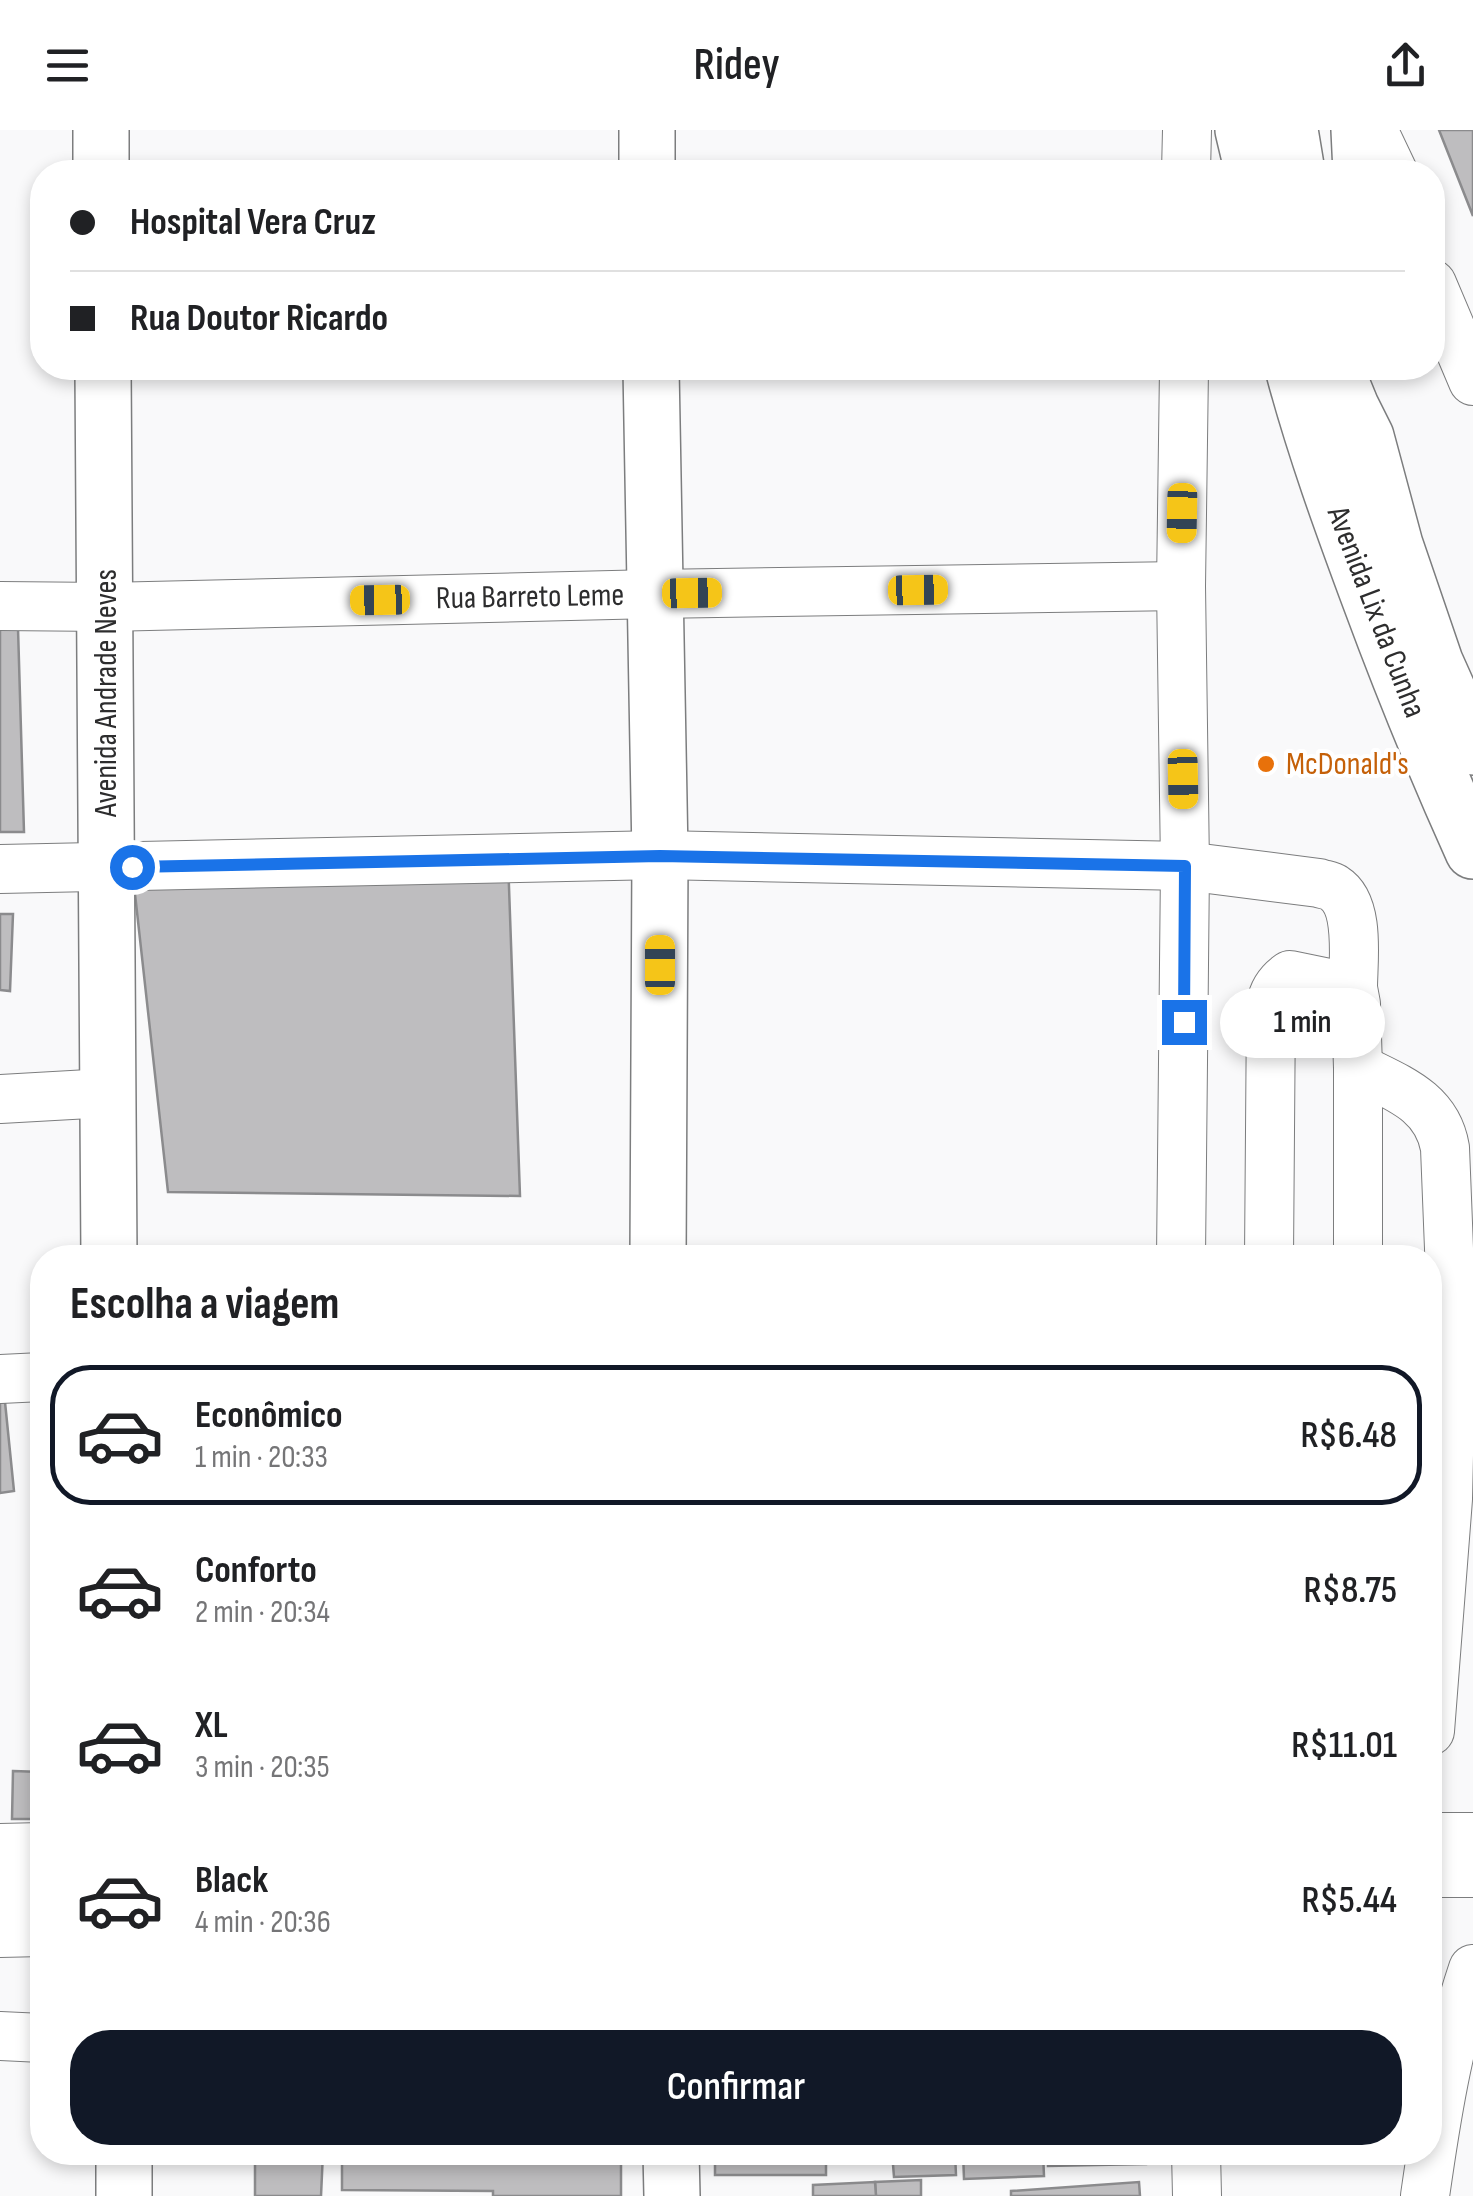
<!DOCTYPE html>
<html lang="pt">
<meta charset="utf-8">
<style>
:root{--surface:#fff;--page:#f2f2f2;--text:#202124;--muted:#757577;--line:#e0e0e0;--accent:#111827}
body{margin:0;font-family:"Sofia Sans Condensed",sans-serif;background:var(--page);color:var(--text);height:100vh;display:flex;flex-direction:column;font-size:38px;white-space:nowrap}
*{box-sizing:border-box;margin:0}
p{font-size:32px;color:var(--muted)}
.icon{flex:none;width:55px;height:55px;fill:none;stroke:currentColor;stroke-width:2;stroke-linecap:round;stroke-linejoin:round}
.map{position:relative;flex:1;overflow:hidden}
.sheet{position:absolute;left:30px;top:1115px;width:1412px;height:920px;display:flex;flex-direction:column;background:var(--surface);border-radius:40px;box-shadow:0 5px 15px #0003}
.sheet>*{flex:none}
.banner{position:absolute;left:30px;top:30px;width:1415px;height:220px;border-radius:40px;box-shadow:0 5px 15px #0003;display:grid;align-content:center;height:220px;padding:0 40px;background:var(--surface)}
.end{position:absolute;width:45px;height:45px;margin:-22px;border:12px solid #1a73e8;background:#fff;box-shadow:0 0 0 5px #fff}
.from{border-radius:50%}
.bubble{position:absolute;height:70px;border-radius:35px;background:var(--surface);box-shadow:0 5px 15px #0003;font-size:32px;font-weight:600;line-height:70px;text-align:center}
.car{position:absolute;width:30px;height:60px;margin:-30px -15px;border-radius:12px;box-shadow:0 0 8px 2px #0007;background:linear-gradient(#f5c518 24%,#345 0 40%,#f5c518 0 76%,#345 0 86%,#f5c518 0)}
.banner b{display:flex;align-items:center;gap:35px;height:95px;font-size:38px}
.banner b+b{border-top:2px solid var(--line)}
.banner i{width:25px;height:25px;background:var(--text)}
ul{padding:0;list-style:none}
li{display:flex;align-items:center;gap:30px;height:140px;margin:0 20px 15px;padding:0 20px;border:5px solid transparent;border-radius:40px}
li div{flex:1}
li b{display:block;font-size:38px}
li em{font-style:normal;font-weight:600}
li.selected{border-color:var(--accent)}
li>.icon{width:90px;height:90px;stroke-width:1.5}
h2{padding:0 40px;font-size:45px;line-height:120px}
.button{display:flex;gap:20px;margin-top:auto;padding:20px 40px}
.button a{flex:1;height:115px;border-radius:40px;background:var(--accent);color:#fff;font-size:40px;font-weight:600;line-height:115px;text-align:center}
header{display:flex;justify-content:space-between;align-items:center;height:130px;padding:0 40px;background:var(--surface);font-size:45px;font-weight:600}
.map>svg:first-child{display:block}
.building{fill:#bebdbf;stroke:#8b8b8d;stroke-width:2.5}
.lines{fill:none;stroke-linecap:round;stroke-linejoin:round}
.minor-casing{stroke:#7c7d7e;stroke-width:50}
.major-casing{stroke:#7c7d7e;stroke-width:58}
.highway-casing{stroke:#7c7d7e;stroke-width:58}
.minor{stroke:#fff;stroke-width:48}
.major{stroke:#fff;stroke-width:55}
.highway{stroke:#fff;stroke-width:55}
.route{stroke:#1a73e8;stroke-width:12}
.food-dot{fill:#e8710a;stroke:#fff;stroke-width:4}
.labels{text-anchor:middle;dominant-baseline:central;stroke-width:8;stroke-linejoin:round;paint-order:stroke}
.street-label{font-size:32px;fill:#2d2d2e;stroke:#fff}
.food-label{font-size:32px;fill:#c56008;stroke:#fff;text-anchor:start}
</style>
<header><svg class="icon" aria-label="menu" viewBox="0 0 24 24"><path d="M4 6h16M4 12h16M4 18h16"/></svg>Ridey<svg class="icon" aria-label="share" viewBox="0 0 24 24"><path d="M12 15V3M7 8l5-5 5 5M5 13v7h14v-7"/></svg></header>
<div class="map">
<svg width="1473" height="2066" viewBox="0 0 1473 2066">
<rect width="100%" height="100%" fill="#f9f9fa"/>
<!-- building -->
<g class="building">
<polygon points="1439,0 1473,0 1473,86"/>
<polygon points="0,498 18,498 24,702 0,702"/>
<polygon points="508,729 520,1066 168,1062 132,737"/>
<polygon points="0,784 13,784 10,861 0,860"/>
<polygon points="5,1272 14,1361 0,1363 0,1273"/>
<polygon points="13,1641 42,1642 42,1689 12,1689"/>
<polygon points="255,2022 323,2022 321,2066 255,2066"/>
<polygon points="342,2022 621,2022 621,2066 493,2066 493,2061 342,2060"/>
<polygon points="892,2022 955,2022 956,2045 894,2047"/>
<polygon points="963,2022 1043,2022 1044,2046 964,2049"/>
<polygon points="1048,2022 1146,2022 1146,2034 1048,2036"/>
<rect x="715" y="2025" width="111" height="20"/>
<polygon points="921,2050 921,2066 876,2066 875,2052"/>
<polygon points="875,2052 876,2066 813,2066 813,2055"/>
<polygon points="1139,2052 1140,2066 1011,2066 1011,2061"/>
</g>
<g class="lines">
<!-- minor casing -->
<g class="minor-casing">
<g id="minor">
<polyline points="1373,0 1393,42"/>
<polyline points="1186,42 1187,0"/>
<polyline points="1432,154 1473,251"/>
<polyline points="0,476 106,477 654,464 1181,456"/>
<path d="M0,739l660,-14 525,11 134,17c5,2 11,2 15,5 27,17 19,73 19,100"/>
<path d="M1358,938c39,20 79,33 87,80l7,176 -4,175 -18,232"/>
<polyline points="0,969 107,963"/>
<polyline points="1181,1128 1185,736 1181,456 1184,238"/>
<path d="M1269,1128l2,-254c2,-12 9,-22 19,-29l63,13 3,16 2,64v190"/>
<polyline points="0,1249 42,1247"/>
<polyline points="1430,1707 1473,1707"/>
<polyline points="0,1718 42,1717"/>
<polyline points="1430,1743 1473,1743"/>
<polyline points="0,1755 42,1755"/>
<polyline points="0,1803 42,1802"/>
<polyline points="0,1906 42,1908"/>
<polyline points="1196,2022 1197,2066"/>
<path d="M1425,2066c11,-77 23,-153 48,-227"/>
</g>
</g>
<!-- major casing -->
<g class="major-casing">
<g id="major">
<polyline points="101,0 101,42"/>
<polyline points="647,0 647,42"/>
<polyline points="1359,0 1361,42"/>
<polyline points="103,238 109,1128"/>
<polyline points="651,238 660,725 658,1128"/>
<polyline points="124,2022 124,2066"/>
<polyline points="671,2022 672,2066"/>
</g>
</g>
<!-- highway casing -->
<g class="highway-casing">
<g id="highway">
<polyline points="1243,0 1253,42"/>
<polyline points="1290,0 1297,42"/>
<path d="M1293,238c21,79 49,156 78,234 31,84 65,167 102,249"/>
<polyline points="1335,238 1351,277 1366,307 1395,415 1435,532 1473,617"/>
</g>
</g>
<!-- minor -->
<use href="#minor" class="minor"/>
<!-- major -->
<use href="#major" class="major"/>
<!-- highway -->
<use href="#highway" class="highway"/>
</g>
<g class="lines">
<!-- route -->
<polyline class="route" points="132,737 660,726 1185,736 1184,892"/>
</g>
<!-- markers -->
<circle class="food-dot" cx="1266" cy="634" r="10"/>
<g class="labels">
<!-- street labels -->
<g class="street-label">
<text transform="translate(530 467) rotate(-1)">Rua Barreto Leme</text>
<text transform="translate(1376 482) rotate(69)">Avenida Lix da Cunha</text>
<text transform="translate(106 563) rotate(-90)">Avenida Andrade Neves</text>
</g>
<!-- food labels -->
<g class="food-label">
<text x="1286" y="634">McDonald's</text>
</g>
</g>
</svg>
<i class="end from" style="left:132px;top:737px"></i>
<i class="end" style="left:1184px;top:892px"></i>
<div class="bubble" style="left:1220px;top:858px;width:165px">1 min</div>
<i class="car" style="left:1182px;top:383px;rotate:181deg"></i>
<i class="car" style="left:918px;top:460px;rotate:89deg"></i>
<i class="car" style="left:692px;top:463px;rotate:89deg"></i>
<i class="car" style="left:380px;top:470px;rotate:269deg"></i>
<i class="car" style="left:1183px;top:649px;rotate:179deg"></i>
<i class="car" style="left:660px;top:835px;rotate:0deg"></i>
<div class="banner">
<b><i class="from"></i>Hospital Vera Cruz</b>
<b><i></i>Rua Doutor Ricardo</b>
</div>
<section class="sheet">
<h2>Escolha a viagem</h2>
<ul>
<li class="selected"><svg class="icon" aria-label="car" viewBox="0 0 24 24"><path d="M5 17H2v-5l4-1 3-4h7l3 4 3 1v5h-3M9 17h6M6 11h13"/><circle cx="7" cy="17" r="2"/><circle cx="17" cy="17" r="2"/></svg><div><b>Econômico</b><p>1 min · 20:33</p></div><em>R$6.48</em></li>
<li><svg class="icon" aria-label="car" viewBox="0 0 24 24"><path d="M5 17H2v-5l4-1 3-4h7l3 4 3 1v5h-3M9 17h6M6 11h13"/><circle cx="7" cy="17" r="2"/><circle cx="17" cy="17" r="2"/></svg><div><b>Conforto</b><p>2 min · 20:34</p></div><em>R$8.75</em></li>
<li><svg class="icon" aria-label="car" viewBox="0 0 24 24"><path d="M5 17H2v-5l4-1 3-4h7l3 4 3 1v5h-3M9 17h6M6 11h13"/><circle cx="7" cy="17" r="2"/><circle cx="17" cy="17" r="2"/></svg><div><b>XL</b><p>3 min · 20:35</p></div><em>R$11.01</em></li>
<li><svg class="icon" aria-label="car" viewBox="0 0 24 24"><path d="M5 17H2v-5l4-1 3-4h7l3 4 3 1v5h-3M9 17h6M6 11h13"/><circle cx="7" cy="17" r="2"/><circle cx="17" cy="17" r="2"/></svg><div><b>Black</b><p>4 min · 20:36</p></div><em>R$5.44</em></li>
</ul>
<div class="button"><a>Confirmar</a></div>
</section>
</div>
